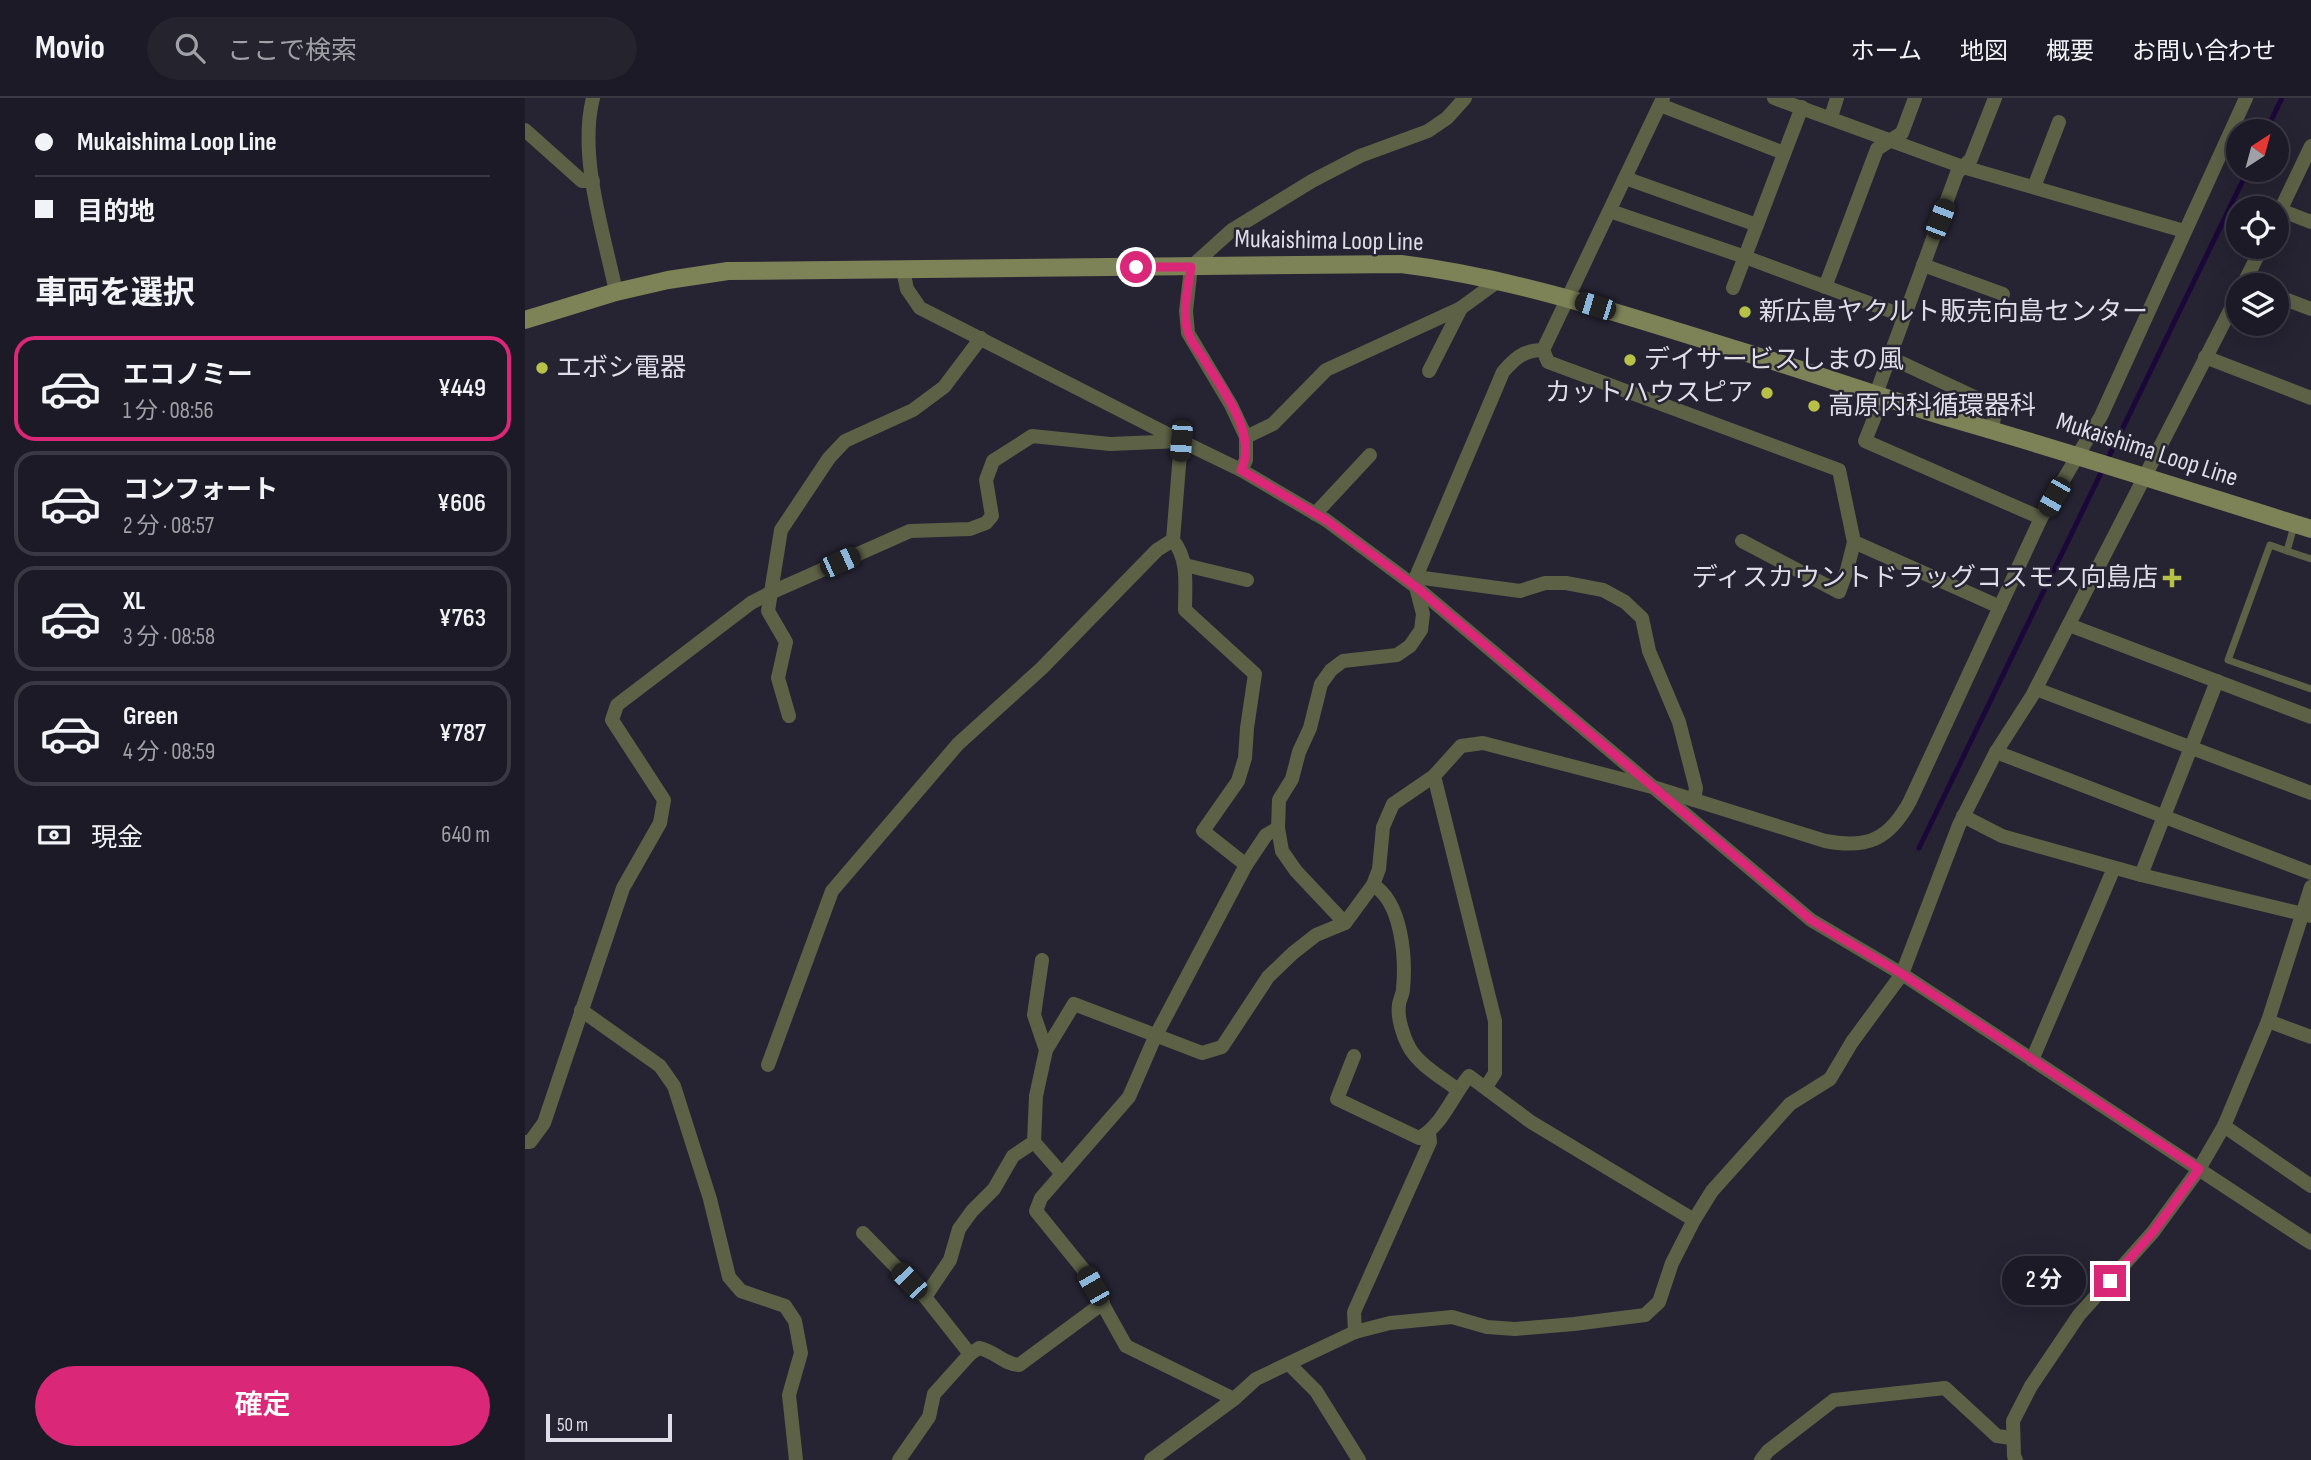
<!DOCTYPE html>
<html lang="ja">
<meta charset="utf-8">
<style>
:root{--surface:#1c1a26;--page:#25232e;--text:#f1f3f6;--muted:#a0a1a7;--line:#3a3843;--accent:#db2777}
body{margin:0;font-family:"Sofia Sans Condensed","Noto Sans JP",sans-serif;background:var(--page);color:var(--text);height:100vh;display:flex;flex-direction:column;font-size:26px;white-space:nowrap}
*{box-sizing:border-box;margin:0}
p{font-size:23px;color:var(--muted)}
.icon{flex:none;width:38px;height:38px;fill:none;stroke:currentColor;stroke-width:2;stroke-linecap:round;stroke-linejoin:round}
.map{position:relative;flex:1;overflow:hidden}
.details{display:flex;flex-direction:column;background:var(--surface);width:525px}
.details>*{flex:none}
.hud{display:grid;align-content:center;height:154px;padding:0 35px;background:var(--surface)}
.needle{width:46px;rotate:36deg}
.controls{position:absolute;left:1701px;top:21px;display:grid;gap:14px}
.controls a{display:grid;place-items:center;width:63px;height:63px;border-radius:50%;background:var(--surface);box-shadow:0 7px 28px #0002,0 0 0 2px var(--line);font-size:35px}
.scale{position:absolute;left:21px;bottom:18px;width:126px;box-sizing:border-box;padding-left:7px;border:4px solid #dfdde7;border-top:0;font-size:19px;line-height:24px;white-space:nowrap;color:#dfdde7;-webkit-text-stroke:5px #262332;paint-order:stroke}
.end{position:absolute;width:32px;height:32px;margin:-16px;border:9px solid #db2777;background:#fff;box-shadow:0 0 0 4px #fff}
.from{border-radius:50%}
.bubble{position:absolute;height:49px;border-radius:24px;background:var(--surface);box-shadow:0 7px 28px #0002,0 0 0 2px var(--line);font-size:23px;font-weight:600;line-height:49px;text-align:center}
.car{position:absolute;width:21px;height:42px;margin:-21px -10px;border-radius:9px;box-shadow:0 0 5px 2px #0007;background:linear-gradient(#222 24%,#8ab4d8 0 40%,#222 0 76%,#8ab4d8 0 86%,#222 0)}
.hud b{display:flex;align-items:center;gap:24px;height:66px;font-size:26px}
.hud b+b{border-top:2px solid var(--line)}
.hud i{width:18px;height:18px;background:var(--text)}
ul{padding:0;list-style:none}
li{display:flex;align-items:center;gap:21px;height:105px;margin:0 14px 10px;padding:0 21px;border:4px solid var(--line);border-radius:21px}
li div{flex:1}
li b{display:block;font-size:26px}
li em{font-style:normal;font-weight:600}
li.current{border-color:var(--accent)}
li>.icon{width:63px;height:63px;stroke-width:1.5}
h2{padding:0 35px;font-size:32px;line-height:84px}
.pay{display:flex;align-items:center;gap:18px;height:77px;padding:0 35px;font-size:26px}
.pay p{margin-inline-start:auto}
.primary-button{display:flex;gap:14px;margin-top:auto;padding:14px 35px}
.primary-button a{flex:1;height:80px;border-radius:42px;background:var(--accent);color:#fff;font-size:28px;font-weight:600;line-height:80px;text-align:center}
header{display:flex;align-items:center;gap:42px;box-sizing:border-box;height:98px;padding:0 35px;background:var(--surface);border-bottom:2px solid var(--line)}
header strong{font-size:33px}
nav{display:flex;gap:38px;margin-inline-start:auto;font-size:24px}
.search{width:490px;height:63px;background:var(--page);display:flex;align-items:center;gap:18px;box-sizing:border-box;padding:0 24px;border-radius:38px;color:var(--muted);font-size:26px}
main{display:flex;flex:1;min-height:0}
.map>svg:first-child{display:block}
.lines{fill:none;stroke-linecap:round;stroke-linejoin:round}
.stream{stroke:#1c073a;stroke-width:5}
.service{stroke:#5d6146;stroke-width:7}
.minor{stroke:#5d6146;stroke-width:14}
.secondary{stroke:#7d8257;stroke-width:18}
.route{stroke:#db2777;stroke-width:9}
.poi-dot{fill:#b7c147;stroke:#262332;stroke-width:2.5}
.labels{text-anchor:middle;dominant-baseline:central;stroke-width:5;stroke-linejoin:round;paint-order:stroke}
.street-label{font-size:26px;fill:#dfdde7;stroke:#262332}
.poi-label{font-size:26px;fill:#dfdde7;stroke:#262332;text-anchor:start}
</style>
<header>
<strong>Movio</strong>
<div class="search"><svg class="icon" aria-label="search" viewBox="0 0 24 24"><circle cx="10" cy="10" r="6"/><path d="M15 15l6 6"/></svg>ここで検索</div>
<nav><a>ホーム</a><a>地図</a><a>概要</a><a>お問い合わせ</a></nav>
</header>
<main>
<section class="details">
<div class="hud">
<b><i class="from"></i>Mukaishima Loop Line</b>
<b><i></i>目的地</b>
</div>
<h2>車両を選択</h2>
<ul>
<li class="current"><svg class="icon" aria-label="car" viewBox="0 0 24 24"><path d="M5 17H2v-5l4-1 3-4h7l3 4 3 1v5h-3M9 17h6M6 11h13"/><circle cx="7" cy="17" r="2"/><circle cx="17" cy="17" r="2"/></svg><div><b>エコノミー</b><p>1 分 · 08:56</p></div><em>¥449</em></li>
<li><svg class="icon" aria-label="car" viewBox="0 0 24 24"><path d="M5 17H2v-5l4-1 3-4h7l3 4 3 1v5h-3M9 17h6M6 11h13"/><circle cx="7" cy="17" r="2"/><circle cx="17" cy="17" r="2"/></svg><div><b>コンフォート</b><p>2 分 · 08:57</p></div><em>¥606</em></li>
<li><svg class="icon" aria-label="car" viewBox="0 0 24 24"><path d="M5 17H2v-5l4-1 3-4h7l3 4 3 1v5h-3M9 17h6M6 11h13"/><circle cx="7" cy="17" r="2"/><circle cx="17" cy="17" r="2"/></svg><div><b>XL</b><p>3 分 · 08:58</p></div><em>¥763</em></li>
<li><svg class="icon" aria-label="car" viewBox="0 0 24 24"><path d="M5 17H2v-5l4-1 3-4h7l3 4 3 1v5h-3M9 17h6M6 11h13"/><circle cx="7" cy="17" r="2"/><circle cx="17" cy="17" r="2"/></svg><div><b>Green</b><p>4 分 · 08:59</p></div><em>¥787</em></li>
</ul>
<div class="pay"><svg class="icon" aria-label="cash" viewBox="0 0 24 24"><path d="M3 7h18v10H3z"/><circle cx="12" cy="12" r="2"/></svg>現金<p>640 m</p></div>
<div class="primary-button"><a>確定</a></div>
</section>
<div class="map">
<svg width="1786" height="1362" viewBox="0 0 1786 1362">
<rect width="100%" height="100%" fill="#262332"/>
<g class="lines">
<!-- stream -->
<g class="stream">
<polyline points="1741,33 1757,0"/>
<polyline points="1394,750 1723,72"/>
</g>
<!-- service -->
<g class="service">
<polyline points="1769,428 1762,453 1745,447 1703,562 1786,591"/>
<polyline points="1762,453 1786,461"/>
</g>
<!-- minor -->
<g class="minor">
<path d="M68,0c-15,59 11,135 23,194"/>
<polyline points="1249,0 1438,69 1659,133"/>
<polyline points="1135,7 1259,55"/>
<polyline points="1306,19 1312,0"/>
<polyline points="0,32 57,83 68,83"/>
<polyline points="1100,80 1232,127"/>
<polyline points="1509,89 1534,24"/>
<polyline points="1755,112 1786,124"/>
<polyline points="1085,113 1220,159 1379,218"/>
<polyline points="1752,119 1786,48"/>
<polyline points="1398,167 1478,196"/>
<polyline points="378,172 382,191 395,210 656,343 716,372 801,422 891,489 1286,822 1377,876 1786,1145"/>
<polyline points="1718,187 1737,149"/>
<polyline points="1300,189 1352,51 1377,35 1390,0"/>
<polyline points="1208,190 1277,9"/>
<polyline points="1752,198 1786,211"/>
<polyline points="1018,252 1023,264 1314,372 1329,444 1322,472 1314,494 1217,443"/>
<polyline points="1364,259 1471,309 1467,330"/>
<polyline points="1680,259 1786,300"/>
<polyline points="904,273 936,210"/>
<polyline points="1351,296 1432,75 1446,61 1470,0"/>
<polyline points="1358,298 1340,343 1516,420"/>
<polyline points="721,339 748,326 801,272 936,210 973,183"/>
<polyline points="716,372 721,362 721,339 706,307 663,235 661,213 666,169 707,132 787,83 835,58 903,33 922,20 940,0"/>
<polyline points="790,416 845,357"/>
<polyline points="1329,444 1475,509"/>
<polyline points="660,467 722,482"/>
<polyline points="891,479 995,493 1020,485 1041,485 1078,492 1100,504 1117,520 1124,553 1154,624 1171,690 1169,702"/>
<polyline points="1544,527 1786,619"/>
<polyline points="1511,591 1786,695"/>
<polyline points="264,618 253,580 261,544 243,513 256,432 304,360 320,343 388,312 419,289 456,240"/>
<polyline points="1471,654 1786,775"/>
<polyline points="909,678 970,923 970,975 961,989"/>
<polyline points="1438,718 1477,738 1616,777 1786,818"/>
<polyline points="1616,777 1692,583"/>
<path d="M848,787c29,17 33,73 30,104 0,6 -4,11 -4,16 -2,12 4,31 10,42 10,18 32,30 49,43"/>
<path d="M820,825l-49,-52 -14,-20 -4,-23 1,-28 13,-21 7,-27 11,-24 11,-44 10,-14 12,-9 54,-6 13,-9 11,-16 2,-16 -7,-27v-10l87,-205c12,-14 21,-22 40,-22l120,-252"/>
<polyline points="517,862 509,917 521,952"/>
<polyline points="56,912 135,968 149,988 185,1101 204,1179 216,1193 260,1208 270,1223 276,1255 264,1297 271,1362"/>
<polyline points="1743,923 1786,939"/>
<path d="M829,958l-17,43 82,39c23,-12 33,-42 50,-62l62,46 163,98"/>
<polyline points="1507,962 1589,770"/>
<polyline points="243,967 307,793 433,646 517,570 632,452 648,442"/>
<polyline points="1699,1028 1786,1088"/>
<path d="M0,1044h5l14,-19 79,-235 37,-65 4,-23 -52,-80 5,-15 134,-102 19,-10 140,-62 60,-2 16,-6 6,-7 -6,-36 7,-19 39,-25 78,8 71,-3 -8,99c16,20 12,45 12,70l70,64 -8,54 -2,30 -7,23 -35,50 43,34"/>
<path d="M537,1076l-28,-32 2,-46 10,-46 28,-46 128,49 20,-6 46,-70 25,-24 23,-18 29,-12 28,-38 6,-16 4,-42 10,-23 41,-28 27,-30 22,-3 173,45 169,53c42,8 64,-1 85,-40l131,-283 60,-102 145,-318"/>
<polyline points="338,1135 400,1199 445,1256"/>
<polyline points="400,1199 425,1162 434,1131 447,1113 469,1091 488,1058 509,1044"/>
<polyline points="830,1234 829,1214 905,1044 904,1035"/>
<polyline points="765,1267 791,1293 834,1362"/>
<polyline points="709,1301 601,1248 558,1171 511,1113 516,1100 604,999 630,939 721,767 741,737 753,730"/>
<path d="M374,1362l30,-43 5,-23 36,-40 9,-6c16,3 24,16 40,17l84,-62"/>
<polyline points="626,1362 709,1301 731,1281 830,1234 865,1225 927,1219 962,1229 990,1231 1049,1226 1120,1217 1134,1204 1147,1165 1169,1122 1187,1093 1265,1006 1305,981 1327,944 1377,876 1434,727 1471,654 1507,598 1713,197"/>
<polyline points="1236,1362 1243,1353 1309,1302 1420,1290 1472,1338 1487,1340"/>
<polyline points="1491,1362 1489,1358 1488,1323 1506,1288 1554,1217 1628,1134 1674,1071 1699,1028 1743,923 1786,789"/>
</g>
<!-- secondary -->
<path class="secondary" d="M0,222l91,-28 52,-12 60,-9 673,-7c123,15 240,57 359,93 62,19 124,41 186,60 123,35 243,74 365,112"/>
</g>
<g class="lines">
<!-- route -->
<path class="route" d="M611,169h55c-3,21 -9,45 -3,65 2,8 9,17 14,24 18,31 57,78 39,114l85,50 90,67 395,333 91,54 297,195 -46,63 -43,49"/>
</g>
<!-- markers -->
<g class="poi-dot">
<circle cx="1220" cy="214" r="7"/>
<circle cx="1105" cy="262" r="7"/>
<circle cx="17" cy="270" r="7"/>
<circle cx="1242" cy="295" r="7"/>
<circle cx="1289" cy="308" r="7"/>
<path d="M1643.5 469.5h7v7h7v7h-7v7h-7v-7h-7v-7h7z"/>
</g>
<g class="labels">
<!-- street labels -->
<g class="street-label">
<text transform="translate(804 143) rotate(1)">Mukaishima Loop Line</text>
<text transform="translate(1622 352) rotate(18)">Mukaishima Loop Line</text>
</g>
<!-- poi labels -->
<g class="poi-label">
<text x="1234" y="214">新広島ヤクルト販売向島センター</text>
<text x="1119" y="262">デイサービスしまの風</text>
<text x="31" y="270">エボシ電器</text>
<text x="1228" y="295" text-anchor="end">カットハウスピア</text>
<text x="1303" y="308">高原内科循環器科</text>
<text x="1633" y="480" text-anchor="end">ディスカウントドラッグコスモス向島店</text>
</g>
</g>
</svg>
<div class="controls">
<a><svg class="needle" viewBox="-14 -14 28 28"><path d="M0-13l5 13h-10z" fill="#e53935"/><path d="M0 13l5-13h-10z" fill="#a0a1a7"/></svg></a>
<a><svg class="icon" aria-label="locate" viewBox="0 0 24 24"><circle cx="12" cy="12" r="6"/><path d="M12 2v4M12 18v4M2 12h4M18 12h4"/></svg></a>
<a><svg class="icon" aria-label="layers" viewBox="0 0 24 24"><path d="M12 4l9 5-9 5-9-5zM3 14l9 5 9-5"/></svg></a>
</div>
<div class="scale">50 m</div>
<i class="end from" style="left:611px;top:169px"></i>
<i class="end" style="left:1585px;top:1183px"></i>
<div class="bubble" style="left:1477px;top:1158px;width:84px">2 分</div>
<i class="car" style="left:1415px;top:121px;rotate:21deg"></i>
<i class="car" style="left:1070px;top:208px;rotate:287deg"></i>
<i class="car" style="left:656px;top:343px;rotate:184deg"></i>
<i class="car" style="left:1529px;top:399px;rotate:210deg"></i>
<i class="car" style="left:315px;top:464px;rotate:66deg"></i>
<i class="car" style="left:384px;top:1183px;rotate:316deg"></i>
<i class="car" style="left:568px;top:1188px;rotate:330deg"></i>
</div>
</main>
